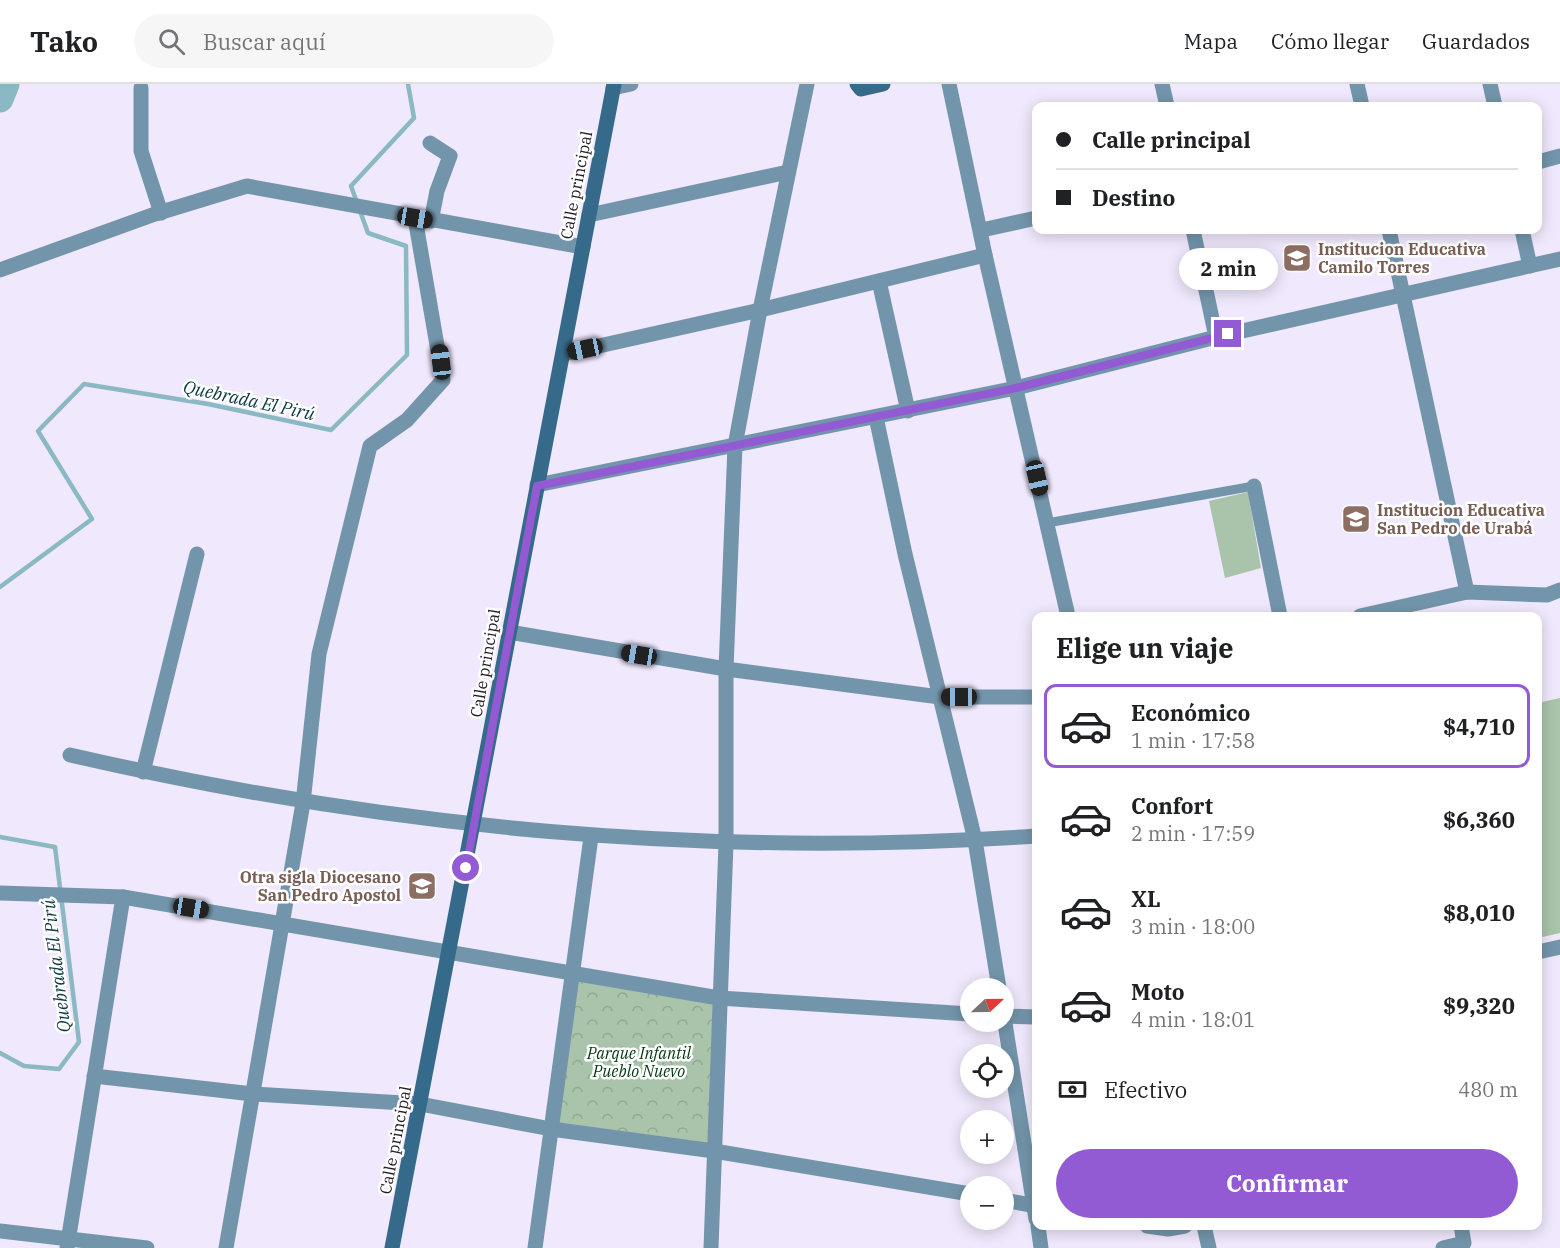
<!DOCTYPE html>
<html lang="es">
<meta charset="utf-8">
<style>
:root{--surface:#fff;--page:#f6f6f6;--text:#202124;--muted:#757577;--line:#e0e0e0;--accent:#935bd3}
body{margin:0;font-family:"IBM Plex Serif",serif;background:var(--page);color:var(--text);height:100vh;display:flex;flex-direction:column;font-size:22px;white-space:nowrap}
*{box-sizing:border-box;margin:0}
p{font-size:20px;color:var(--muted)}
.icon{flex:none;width:33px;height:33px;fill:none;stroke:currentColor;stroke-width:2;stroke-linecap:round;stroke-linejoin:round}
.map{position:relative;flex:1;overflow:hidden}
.panel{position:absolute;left:1032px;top:528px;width:510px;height:618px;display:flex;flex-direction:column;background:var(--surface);border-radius:12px;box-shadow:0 3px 15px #0003}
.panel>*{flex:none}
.hud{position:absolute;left:1032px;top:18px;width:510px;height:132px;border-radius:12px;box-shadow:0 3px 15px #0003;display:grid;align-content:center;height:132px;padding:0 24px;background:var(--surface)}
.needle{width:39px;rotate:68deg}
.fabs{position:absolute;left:960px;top:894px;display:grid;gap:12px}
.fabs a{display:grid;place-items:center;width:54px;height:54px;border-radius:50%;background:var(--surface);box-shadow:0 3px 15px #0003;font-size:30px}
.end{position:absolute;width:27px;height:27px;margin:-14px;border:8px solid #935bd3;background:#fff;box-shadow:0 0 0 3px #fff}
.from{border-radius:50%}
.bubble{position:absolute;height:42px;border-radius:21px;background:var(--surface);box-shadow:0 3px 15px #0003;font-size:20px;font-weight:700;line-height:42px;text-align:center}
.car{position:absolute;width:18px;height:36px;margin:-18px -9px;border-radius:8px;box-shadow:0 0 4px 2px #0007;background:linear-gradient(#222 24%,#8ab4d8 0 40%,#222 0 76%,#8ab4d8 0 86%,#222 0)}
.hud b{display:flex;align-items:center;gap:21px;height:57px;font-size:22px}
.hud b+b{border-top:2px solid var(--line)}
.hud i{width:15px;height:15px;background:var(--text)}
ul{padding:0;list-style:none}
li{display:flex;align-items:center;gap:18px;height:84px;margin:0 12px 9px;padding:0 12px;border:3px solid transparent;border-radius:12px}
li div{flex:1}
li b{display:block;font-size:22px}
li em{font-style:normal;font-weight:700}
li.active{border-color:var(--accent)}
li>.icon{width:54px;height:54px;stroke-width:1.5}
h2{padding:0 24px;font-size:27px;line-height:72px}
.pay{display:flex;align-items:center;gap:15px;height:66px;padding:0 24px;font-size:22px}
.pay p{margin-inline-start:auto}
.primary-button{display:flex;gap:12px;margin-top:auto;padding:12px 24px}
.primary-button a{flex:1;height:69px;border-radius:36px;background:var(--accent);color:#fff;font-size:24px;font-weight:700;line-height:69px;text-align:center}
header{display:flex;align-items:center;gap:36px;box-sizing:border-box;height:84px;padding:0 30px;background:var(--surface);border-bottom:2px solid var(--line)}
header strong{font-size:28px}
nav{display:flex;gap:33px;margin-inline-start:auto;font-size:21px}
.search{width:420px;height:54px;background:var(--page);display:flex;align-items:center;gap:15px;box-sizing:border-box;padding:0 21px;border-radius:33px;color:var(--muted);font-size:22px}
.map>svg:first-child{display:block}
.green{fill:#a9c4aa}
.park{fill:url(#park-crowns)}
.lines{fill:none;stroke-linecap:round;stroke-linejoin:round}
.stream{stroke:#8ab8c3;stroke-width:4.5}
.river{stroke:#8ab8c3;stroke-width:27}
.lane{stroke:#7395ab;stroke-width:9}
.street{stroke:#7395ab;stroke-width:15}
.secondary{stroke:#366a8b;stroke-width:15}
.route{stroke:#935bd3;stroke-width:8}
.labels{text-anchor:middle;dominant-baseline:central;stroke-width:5;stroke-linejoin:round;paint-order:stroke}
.street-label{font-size:16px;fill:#201d24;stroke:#fff}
.education-label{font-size:16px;font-weight:bold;fill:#785e54;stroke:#fff;text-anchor:start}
.park-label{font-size:16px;font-style:italic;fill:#063610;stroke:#fff}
.water-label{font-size:18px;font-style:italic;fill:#0d3a42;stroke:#fff}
</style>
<header>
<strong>Tako</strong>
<div class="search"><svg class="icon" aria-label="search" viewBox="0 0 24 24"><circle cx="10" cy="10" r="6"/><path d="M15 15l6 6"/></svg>Buscar aquí</div>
<nav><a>Mapa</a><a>Cómo llegar</a><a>Guardados</a></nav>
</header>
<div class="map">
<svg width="1560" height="1164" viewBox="0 0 1560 1164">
<defs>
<pattern id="park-crowns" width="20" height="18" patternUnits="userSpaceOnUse" patternTransform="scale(1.5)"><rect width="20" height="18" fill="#a9c4aa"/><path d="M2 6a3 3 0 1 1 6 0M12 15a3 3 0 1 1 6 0" fill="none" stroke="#91a892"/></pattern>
</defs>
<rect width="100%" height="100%" fill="#f0e8fc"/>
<!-- green -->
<g class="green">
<polygon points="1248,408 1261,484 1225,494 1209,417"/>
<polygon points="1560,614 1560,849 1538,854 1538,619"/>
</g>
<!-- park -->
<polygon class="park" points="572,889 719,914 714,1067 551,1045"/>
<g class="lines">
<!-- stream -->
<g class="stream">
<polyline points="0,503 92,435 38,347 84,300 208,320 331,346 407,271 406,162 368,149 351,102 414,34 408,0"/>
<polyline points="0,753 55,763 79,958 59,985 24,982 0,969"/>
</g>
<!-- river -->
<polyline class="river" points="0,15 6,0"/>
<!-- lane -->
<polyline class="lane" points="1047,439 1254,402"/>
<!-- street -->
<g class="street">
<polyline points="949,0 985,171 1068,532"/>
<polyline points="1162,0 1167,22"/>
<polyline points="1357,0 1362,22"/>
<polyline points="1490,0 1495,22"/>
<polyline points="141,4 141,67 161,129"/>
<polyline points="613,4 631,0"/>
<polyline points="430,59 450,72 437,107 431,137"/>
<polyline points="1538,78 1560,72"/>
<polyline points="589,131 788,88"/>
<polyline points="982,146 1036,134"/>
<polyline points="1193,146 1216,253"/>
<polyline points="1389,146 1467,508"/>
<polyline points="1522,146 1530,182"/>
<polyline points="0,186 155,130 247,102 583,163"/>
<polyline points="879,197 908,327"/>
<polyline points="563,270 760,226 985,171"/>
<polyline points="876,333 905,470 975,756 999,904"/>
<polyline points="537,401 1016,304 1216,253 1560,175"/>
<polyline points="1254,402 1280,532"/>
<polyline points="1360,532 1467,508 1547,511 1560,506"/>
<polyline points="509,548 726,585 940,613 1036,613"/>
<path d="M70,671c322,74 636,103 966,81"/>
<polyline points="143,688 197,470"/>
<polyline points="0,809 123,813 719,914 970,930"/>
<polyline points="1538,868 1560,863"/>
<polyline points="1004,932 1036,933"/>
<polyline points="1004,933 1036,1135"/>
<polyline points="94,992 253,1010 420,1020 551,1045 714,1067 970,1110"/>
<polyline points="1004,1116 1036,1122"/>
<polyline points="1038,1142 1041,1164"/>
<polyline points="1147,1142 1168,1145 1185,1142"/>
<polyline points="1204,1142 1209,1164"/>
<polyline points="0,1147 147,1164"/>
<polyline points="67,1164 123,813"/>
<polyline points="226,1164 303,719 319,570 370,362 407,336 443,296 415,134"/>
<polyline points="535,1164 591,753"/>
<polyline points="711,1164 726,760 726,585 735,362 760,226 807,0"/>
<polyline points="1443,1164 1464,1159 1461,1142"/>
</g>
<!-- secondary -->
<g class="secondary">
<polyline points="857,0 861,5 883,0"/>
<polyline points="392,1164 614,0"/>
</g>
</g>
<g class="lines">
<!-- route -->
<polyline class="route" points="466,784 537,402 1016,304 1228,250"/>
</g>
<!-- icons -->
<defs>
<g id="school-square" transform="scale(1.5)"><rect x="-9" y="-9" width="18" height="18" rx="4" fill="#8d6e63" stroke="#fff"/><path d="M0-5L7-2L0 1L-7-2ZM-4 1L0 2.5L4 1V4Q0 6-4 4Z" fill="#fff"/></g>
</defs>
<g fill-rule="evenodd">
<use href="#school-square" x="1297" y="174"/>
<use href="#school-square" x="1356" y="435"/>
<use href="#school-square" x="422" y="802"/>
</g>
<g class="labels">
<!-- street labels -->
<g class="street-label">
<text transform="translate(576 101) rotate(-79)">Calle principal</text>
<text transform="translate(485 579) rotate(-80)">Calle principal</text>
<text transform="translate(395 1056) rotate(-79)">Calle principal</text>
</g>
<!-- education labels -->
<g class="education-label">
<text x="1318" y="165">Institucion Educativa<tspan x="1318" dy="18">Camilo Torres</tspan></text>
<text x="1377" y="426">Institucion Educativa<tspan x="1377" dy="18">San Pedro de Urabá</tspan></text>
<text x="401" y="793" text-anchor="end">Otra sigla Diocesano<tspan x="401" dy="18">San Pedro Apostol</tspan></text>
</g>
<!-- park labels -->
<g class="park-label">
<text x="639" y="969">Parque Infantil<tspan x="639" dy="18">Pueblo Nuevo</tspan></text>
</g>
<!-- water labels -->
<g class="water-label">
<text transform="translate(249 316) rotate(12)">Quebrada El Pirú</text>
<text transform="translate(56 882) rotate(-97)">Quebrada El Pirú</text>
</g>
</g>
</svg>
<div class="fabs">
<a><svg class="needle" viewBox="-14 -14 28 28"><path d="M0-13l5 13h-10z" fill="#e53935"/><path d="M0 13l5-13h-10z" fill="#757577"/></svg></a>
<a><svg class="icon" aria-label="locate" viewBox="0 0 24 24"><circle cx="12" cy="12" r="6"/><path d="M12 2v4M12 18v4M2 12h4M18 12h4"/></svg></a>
<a>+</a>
<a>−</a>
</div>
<i class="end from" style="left:466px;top:784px"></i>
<i class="end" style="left:1228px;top:250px"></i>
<div class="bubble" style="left:1179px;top:164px;width:99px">2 min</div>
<i class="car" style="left:415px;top:134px;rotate:100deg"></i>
<i class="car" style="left:585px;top:265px;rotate:258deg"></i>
<i class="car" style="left:441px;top:278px;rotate:353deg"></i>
<i class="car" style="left:1037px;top:394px;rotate:167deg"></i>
<i class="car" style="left:639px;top:571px;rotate:279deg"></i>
<i class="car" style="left:959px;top:613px;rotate:270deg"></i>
<i class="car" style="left:191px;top:824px;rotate:99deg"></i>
<div class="hud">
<b><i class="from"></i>Calle principal</b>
<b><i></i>Destino</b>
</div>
<section class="panel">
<h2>Elige un viaje</h2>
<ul>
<li class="active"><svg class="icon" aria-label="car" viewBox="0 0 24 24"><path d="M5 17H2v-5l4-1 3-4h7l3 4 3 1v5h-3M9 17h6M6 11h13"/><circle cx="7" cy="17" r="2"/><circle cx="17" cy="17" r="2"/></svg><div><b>Económico</b><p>1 min · 17:58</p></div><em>$4,710</em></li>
<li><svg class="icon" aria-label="car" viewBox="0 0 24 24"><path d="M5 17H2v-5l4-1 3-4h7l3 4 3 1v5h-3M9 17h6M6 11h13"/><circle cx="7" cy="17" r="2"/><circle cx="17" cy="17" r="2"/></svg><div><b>Confort</b><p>2 min · 17:59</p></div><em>$6,360</em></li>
<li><svg class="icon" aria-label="car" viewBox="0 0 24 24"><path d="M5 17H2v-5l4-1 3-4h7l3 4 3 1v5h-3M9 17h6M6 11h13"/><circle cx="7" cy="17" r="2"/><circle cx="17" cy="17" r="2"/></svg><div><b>XL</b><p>3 min · 18:00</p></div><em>$8,010</em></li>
<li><svg class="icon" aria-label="car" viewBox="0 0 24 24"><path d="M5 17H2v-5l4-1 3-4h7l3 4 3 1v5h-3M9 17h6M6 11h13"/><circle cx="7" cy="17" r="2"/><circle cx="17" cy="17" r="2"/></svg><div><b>Moto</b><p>4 min · 18:01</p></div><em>$9,320</em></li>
</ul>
<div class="pay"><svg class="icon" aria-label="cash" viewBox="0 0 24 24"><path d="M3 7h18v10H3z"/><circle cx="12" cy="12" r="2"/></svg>Efectivo<p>480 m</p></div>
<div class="primary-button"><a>Confirmar</a></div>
</section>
</div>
